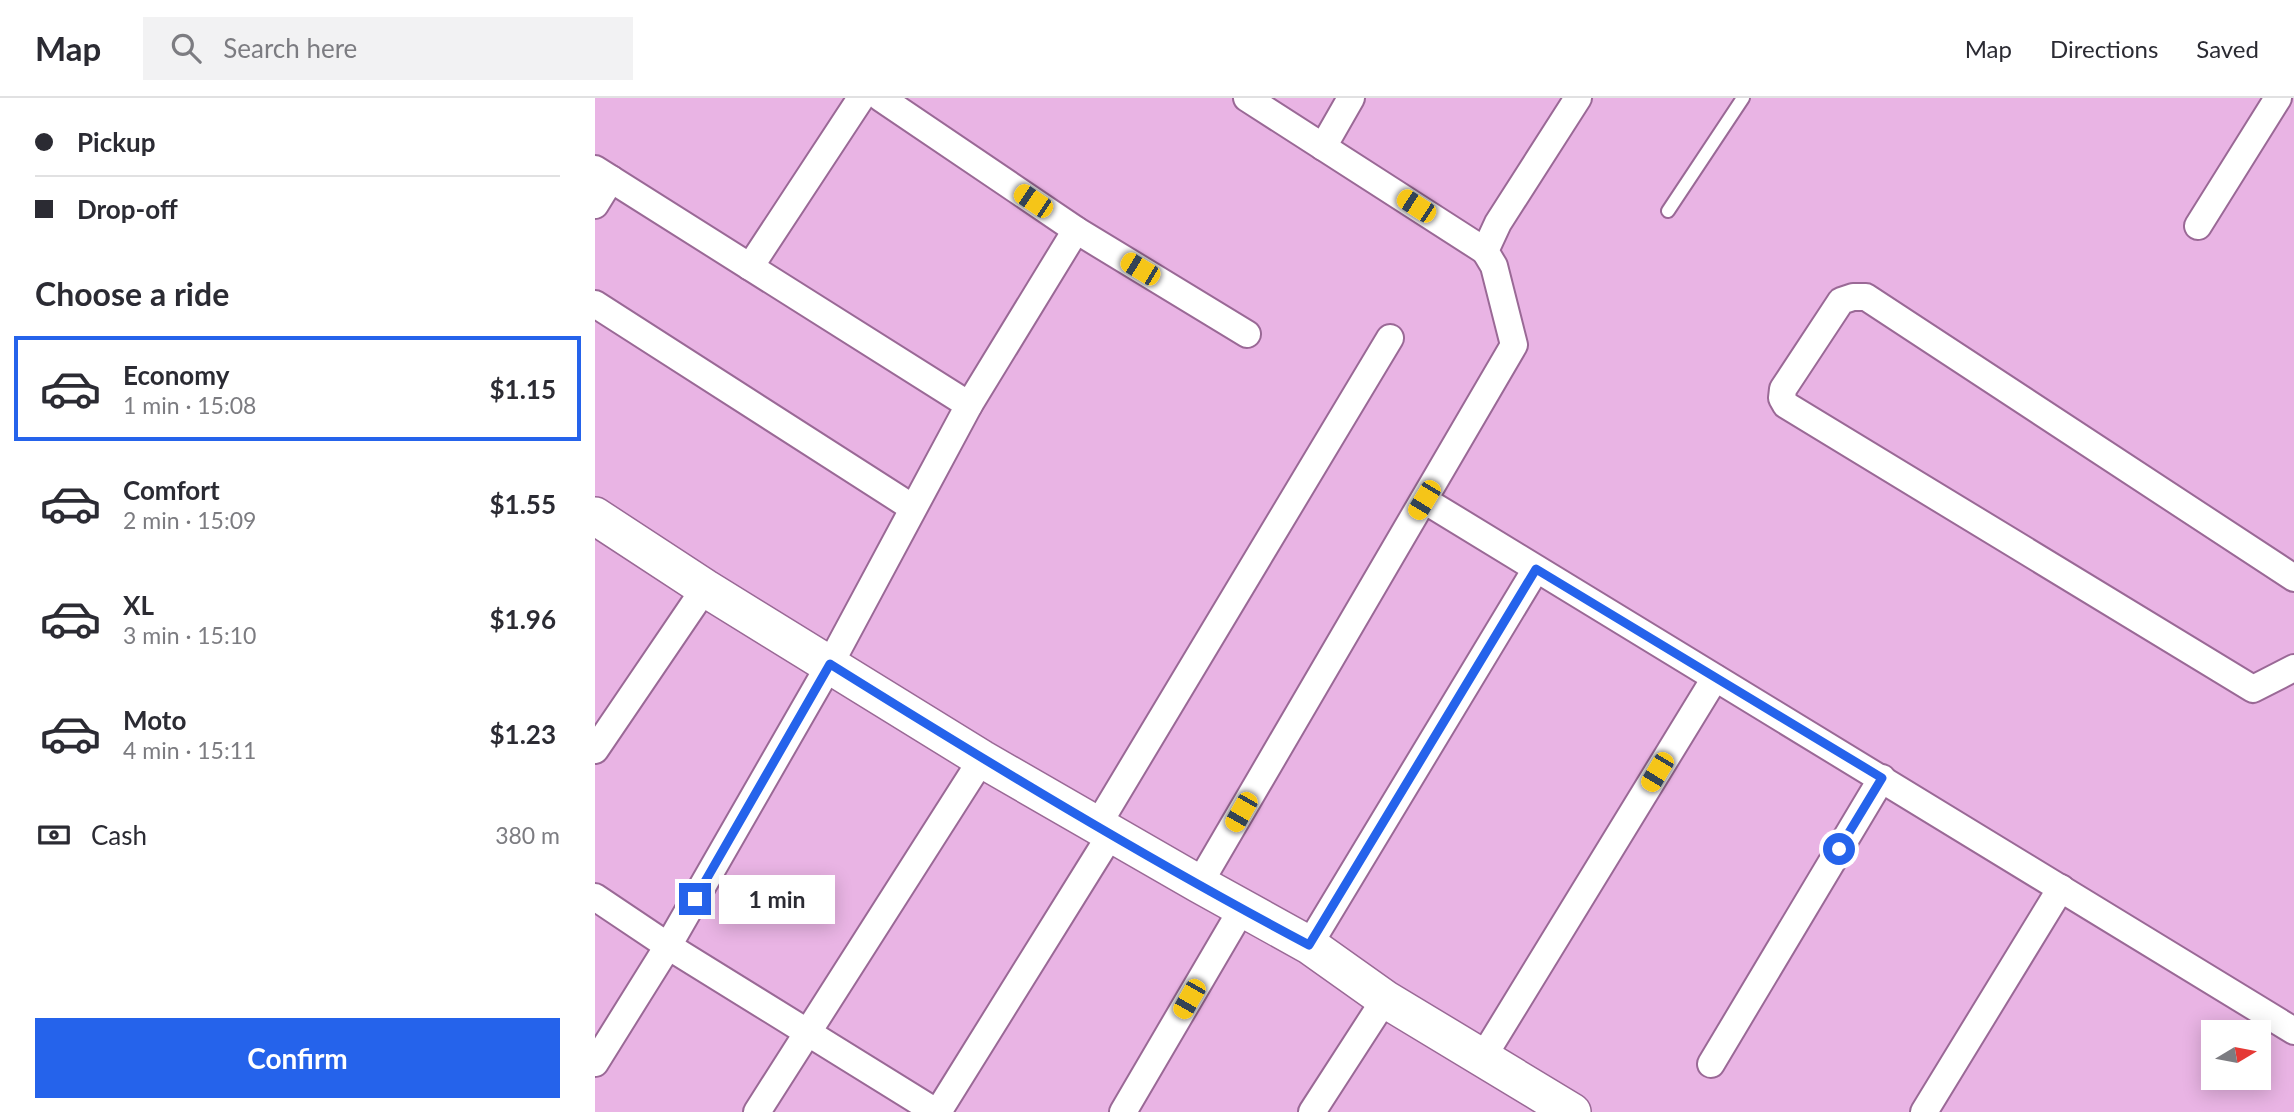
<!DOCTYPE html>
<meta charset="utf-8">
<style>
:root{--surface:#fff;--page:#f2f2f3;--text:#2b2b33;--muted:#7c7c81;--line:#e1e1e2;--accent:#2563eb}
body{margin:0;font-family:Lato,sans-serif;background:var(--page);color:var(--text);height:100vh;display:flex;flex-direction:column;font-size:26px;white-space:nowrap}
*{box-sizing:border-box;margin:0}
p{font-size:23px;color:var(--muted)}
.icon{flex:none;width:38px;height:38px;fill:none;stroke:currentColor;stroke-width:2;stroke-linecap:round;stroke-linejoin:round}
.map{position:relative;flex:1;overflow:hidden}
.side{display:flex;flex-direction:column;background:var(--surface);width:595px}
.side>*{flex:none}
.guide{display:grid;align-content:center;height:154px;padding:0 35px;background:var(--surface)}
.needle{width:46px;rotate:80deg}
.buttons{position:absolute;left:1606px;top:922px;display:grid;gap:14px}
.buttons a{display:grid;place-items:center;width:70px;height:70px;border-radius:0px;background:var(--surface);box-shadow:0 4px 18px #0003;font-size:35px}
.end{position:absolute;width:32px;height:32px;margin:-16px;border:9px solid #2563eb;background:#fff;box-shadow:0 0 0 4px #fff}
.from{border-radius:50%}
.bubble{position:absolute;height:49px;border-radius:0px;background:var(--surface);box-shadow:0 4px 18px #0003;font-size:23px;font-weight:700;line-height:49px;text-align:center}
.car{position:absolute;width:21px;height:42px;margin:-21px -10px;border-radius:9px;box-shadow:0 0 5px 2px #0007;background:linear-gradient(#f5c518 24%,#345 0 40%,#f5c518 0 76%,#345 0 86%,#f5c518 0)}
.guide b{display:flex;align-items:center;gap:24px;height:66px;font-size:26px}
.guide b+b{border-top:2px solid var(--line)}
.guide i{width:18px;height:18px;background:var(--text)}
ul{padding:0;list-style:none}
li{display:flex;align-items:center;gap:21px;height:105px;margin:0 14px 10px;padding:0 21px;border:4px solid transparent;border-radius:0px}
li div{flex:1}
li b{display:block;font-size:26px}
li em{font-style:normal;font-weight:700}
li.current{border-color:var(--accent)}
li>.icon{width:63px;height:63px;stroke-width:1.5}
h2{padding:0 35px;font-size:32px;line-height:84px}
.pay{display:flex;align-items:center;gap:18px;height:77px;padding:0 35px;font-size:26px}
.pay p{margin-inline-start:auto}
.action{display:flex;gap:14px;margin-top:auto;padding:14px 35px}
.action a{flex:1;height:80px;border-radius:0px;background:var(--accent);color:#fff;font-size:28px;font-weight:700;line-height:80px;text-align:center}
header{display:flex;align-items:center;gap:42px;box-sizing:border-box;height:98px;padding:0 35px;background:var(--surface);border-bottom:2px solid var(--line)}
header strong{font-size:33px}
nav{display:flex;gap:38px;margin-inline-start:auto;font-size:24px}
.search{width:490px;height:63px;background:var(--page);display:flex;align-items:center;gap:18px;box-sizing:border-box;padding:0 24px;border-radius:0px;color:var(--muted);font-size:26px}
main{display:flex;flex:1;min-height:0}
.map>svg:first-child{display:block}
.lines{fill:none;stroke-linecap:round;stroke-linejoin:round}
.lane-casing{stroke:#9a6996;stroke-width:16}
.street-casing{stroke:#9a6996;stroke-width:30}
.secondary-casing{stroke:#9a6996;stroke-width:40}
.lane{stroke:#fff;stroke-width:12}
.street{stroke:#fff;stroke-width:26}
.secondary{stroke:#fff;stroke-width:37}
.route{stroke:#2563eb;stroke-width:9}
</style>
<header>
<strong>Map</strong>
<div class="search"><svg class="icon" aria-label="search" viewBox="0 0 24 24"><circle cx="10" cy="10" r="6"/><path d="M15 15l6 6"/></svg>Search here</div>
<nav><a>Map</a><a>Directions</a><a>Saved</a></nav>
</header>
<main>
<section class="side">
<div class="guide">
<b><i class="from"></i>Pickup</b>
<b><i></i>Drop-off</b>
</div>
<h2>Choose a ride</h2>
<ul>
<li class="current"><svg class="icon" aria-label="car" viewBox="0 0 24 24"><path d="M5 17H2v-5l4-1 3-4h7l3 4 3 1v5h-3M9 17h6M6 11h13"/><circle cx="7" cy="17" r="2"/><circle cx="17" cy="17" r="2"/></svg><div><b>Economy</b><p>1 min · 15:08</p></div><em>$1.15</em></li>
<li><svg class="icon" aria-label="car" viewBox="0 0 24 24"><path d="M5 17H2v-5l4-1 3-4h7l3 4 3 1v5h-3M9 17h6M6 11h13"/><circle cx="7" cy="17" r="2"/><circle cx="17" cy="17" r="2"/></svg><div><b>Comfort</b><p>2 min · 15:09</p></div><em>$1.55</em></li>
<li><svg class="icon" aria-label="car" viewBox="0 0 24 24"><path d="M5 17H2v-5l4-1 3-4h7l3 4 3 1v5h-3M9 17h6M6 11h13"/><circle cx="7" cy="17" r="2"/><circle cx="17" cy="17" r="2"/></svg><div><b>XL</b><p>3 min · 15:10</p></div><em>$1.96</em></li>
<li><svg class="icon" aria-label="car" viewBox="0 0 24 24"><path d="M5 17H2v-5l4-1 3-4h7l3 4 3 1v5h-3M9 17h6M6 11h13"/><circle cx="7" cy="17" r="2"/><circle cx="17" cy="17" r="2"/></svg><div><b>Moto</b><p>4 min · 15:11</p></div><em>$1.23</em></li>
</ul>
<div class="pay"><svg class="icon" aria-label="cash" viewBox="0 0 24 24"><path d="M3 7h18v10H3z"/><circle cx="12" cy="12" r="2"/></svg>Cash<p>380 m</p></div>
<div class="action"><a>Confirm</a></div>
</section>
<div class="map">
<svg width="1699" height="1014" viewBox="0 0 1699 1014">
<rect width="100%" height="100%" fill="#e9b4e4"/>
<g class="lines">
<!-- lane casing -->
<g class="lane-casing">
<polyline id="lane" points="1073,113 1148,0"/>
</g>
<!-- street casing -->
<g class="street-casing">
<g id="street">
<polyline points="286,0 481,132 652,236"/>
<polyline points="652,0 890,153"/>
<polyline points="728,49 756,0"/>
<polyline points="0,71 374,307"/>
<polyline points="0,107 16,81"/>
<polyline points="1603,128 1683,0"/>
<polyline points="155,169 266,0"/>
<polyline points="0,206 318,410"/>
<polyline points="829,402 1699,933"/>
<polyline points="1699,480 1271,199 1258,199 1246,203 1188,291 1187,300 1191,307 1658,591 1699,570"/>
<polyline points="0,652 110,490"/>
<polyline points="502,728 795,240"/>
<polyline points="604,786 919,247 899,168 890,153 903,125 983,0"/>
<polyline points="0,799 73,848 341,1014"/>
<polyline points="714,847 941,471"/>
<polyline points="888,959 1120,580"/>
<polyline points="0,965 73,848 235,566 374,307 481,132"/>
<polyline points="1116,966 1287,680"/>
<polyline points="162,1014 387,661"/>
<polyline points="343,1014 516,736"/>
<polyline points="528,1014 647,811"/>
<polyline points="717,1014 790,901"/>
<polyline points="1329,1014 1466,790"/>
</g>
</g>
<!-- secondary casing -->
<g class="secondary-casing">
<polyline id="secondary" points="0,418 110,490 387,661 604,786 714,847 790,901 977,1014"/>
</g>
<!-- lane -->
<use href="#lane" class="lane"/>
<!-- street -->
<use href="#street" class="street"/>
<!-- secondary -->
<use href="#secondary" class="secondary"/>
</g>
<g class="lines">
<!-- route -->
<path class="route" d="M100,801l135,-235c157,98 315,194 479,281l227,-376 346,209 -43,71"/>
</g>
</svg>
<div class="buttons">
<a><svg class="needle" viewBox="-14 -14 28 28"><path d="M0-13l5 13h-10z" fill="#e53935"/><path d="M0 13l5-13h-10z" fill="#7c7c81"/></svg></a>
</div>
<i class="end from" style="left:1244px;top:751px"></i>
<i class="end" style="left:100px;top:801px"></i>
<div class="bubble" style="left:124px;top:777px;width:116px">1 min</div>
<i class="car" style="left:438px;top:103px;rotate:304deg"></i>
<i class="car" style="left:821px;top:108px;rotate:303deg"></i>
<i class="car" style="left:545px;top:171px;rotate:301deg"></i>
<i class="car" style="left:829px;top:402px;rotate:211deg"></i>
<i class="car" style="left:1062px;top:674px;rotate:211deg"></i>
<i class="car" style="left:646px;top:714px;rotate:210deg"></i>
<i class="car" style="left:594px;top:901px;rotate:210deg"></i>
</div>
</main>
